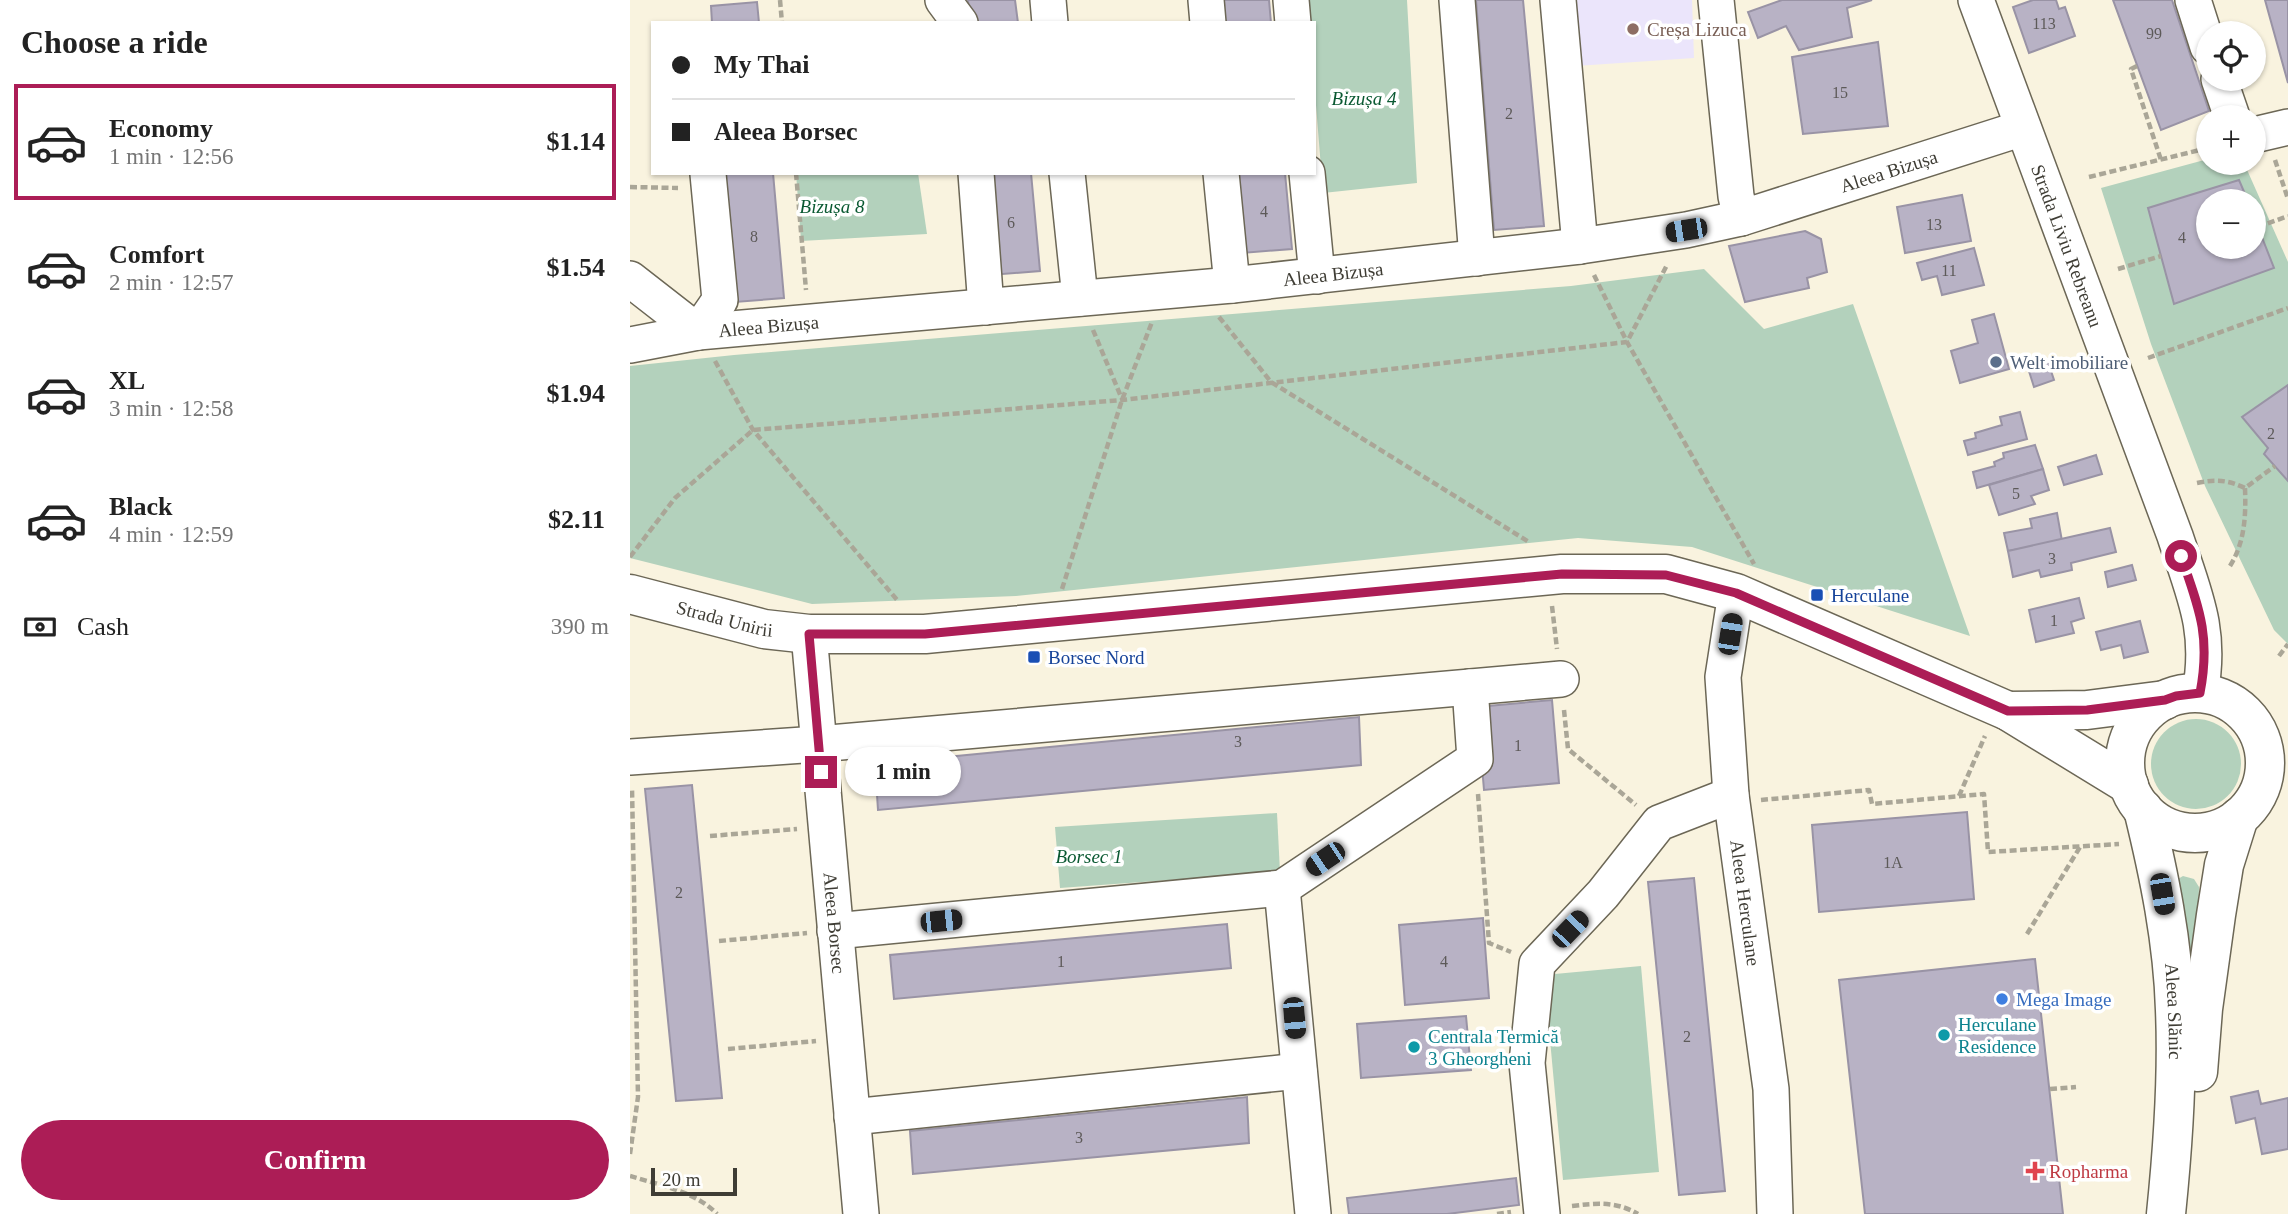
<!DOCTYPE html>
<meta charset="utf-8">
<style>
:root{--surface:#fff;--page:#f2f2f2;--text:#222;--muted:#767676;--line:#e0e0e0;--accent:#ac1d56}
body{margin:0;font-family:"Times New Roman",serif;background:var(--page);color:var(--text);height:100vh;display:flex;flex-direction:column;font-size:26px;white-space:nowrap}
*{box-sizing:border-box;margin:0}
p{font-size:23px;color:var(--muted)}
.icon{flex:none;width:38px;height:38px;fill:none;stroke:currentColor;stroke-width:2;stroke-linecap:round;stroke-linejoin:round}
.map{position:relative;flex:1;overflow:hidden}
.side{display:flex;flex-direction:column;background:var(--surface);width:630px}
.side>*{flex:none}
.hud{position:absolute;left:21px;top:21px;width:665px;height:154px;border-radius:0px;box-shadow:0 2px 5px #0004;display:grid;align-content:center;height:154px;padding:0 21px;background:var(--surface)}
.fabs{position:absolute;left:1566px;top:21px;display:grid;gap:14px}
.fabs a{display:grid;place-items:center;width:70px;height:70px;border-radius:50%;background:var(--surface);box-shadow:0 2px 5px #0004;font-size:35px}
.scale{position:absolute;left:21px;bottom:18px;width:86px;box-sizing:border-box;padding-left:7px;border:4px solid #3f3d35;border-top:0;font-size:19px;line-height:24px;white-space:nowrap;color:#3f3d35;-webkit-text-stroke:5px #fff;paint-order:stroke}
.end{position:absolute;width:32px;height:32px;margin:-16px;border:9px solid #ac1d56;background:#fff;box-shadow:0 0 0 4px #fff}
.from{border-radius:50%}
.bubble{position:absolute;height:49px;border-radius:24px;background:var(--surface);box-shadow:0 2px 5px #0004;font-size:23px;font-weight:700;line-height:49px;text-align:center}
.car{position:absolute;width:21px;height:42px;margin:-21px -10px;border-radius:9px;box-shadow:0 0 5px 2px #0007;background:linear-gradient(#222 24%,#8ab4d8 0 40%,#222 0 76%,#8ab4d8 0 86%,#222 0)}
.hud b{display:flex;align-items:center;gap:24px;height:66px;font-size:26px}
.hud b+b{border-top:2px solid var(--line)}
.hud i{width:18px;height:18px;background:var(--text)}
ul{padding:0;list-style:none}
li{display:flex;align-items:center;gap:21px;height:116px;margin:0 14px 10px;padding:0 7px;border:4px solid transparent;border-radius:0px}
li div{flex:1}
li b{display:block;font-size:26px}
li em{font-style:normal;font-weight:700}
li.on{border-color:var(--accent)}
li>.icon{width:63px;height:63px;stroke-width:1.5}
h2{padding:0 21px;font-size:32px;line-height:84px}
.pay{display:flex;align-items:center;gap:18px;height:77px;padding:0 21px;font-size:26px}
.pay p{margin-inline-start:auto}
.primary-button{display:flex;gap:14px;margin-top:auto;padding:14px 21px}
.primary-button a{flex:1;height:80px;border-radius:42px;background:var(--accent);color:#fff;font-size:28px;font-weight:700;line-height:80px;text-align:center}
main{display:flex;flex:1;min-height:0}
.map>svg:first-child{display:block}
.education{fill:#ebe5fb}
.green{fill:#b3d1bc;fill-rule:evenodd}
.building{fill:#b8b2c5;stroke:#9993a5;stroke-width:2}
.lines{fill:none;stroke-linecap:round;stroke-linejoin:round}
.minor-casing{stroke:#6c6756;stroke-width:38}
.major-casing{stroke:#6c6756;stroke-width:41}
.path{stroke:#aaa697;stroke-width:4.5;stroke-dasharray:7 3.5;stroke-linecap:butt}
.minor{stroke:#fff;stroke-width:35}
.major{stroke:#fff;stroke-width:38}
.route{stroke:#ac1d56;stroke-width:9}
.education-dot{fill:#8d6e63;stroke:#fff;stroke-width:2.5}
.service-dot{fill:#5c6f8a;stroke:#fff;stroke-width:2.5}
.transit-dot{fill:#1a4fb4;stroke:#fff;stroke-width:2.5}
.shop-dot{fill:#3f7fe0;stroke:#fff;stroke-width:2.5}
.culture-dot{fill:#0f9aa8;stroke:#fff;stroke-width:2.5}
.health-dot{fill:#e0444e;stroke:#fff;stroke-width:2.5}
.labels{text-anchor:middle;dominant-baseline:central;stroke-width:7;stroke-linejoin:round;paint-order:stroke}
.number-label{font-size:16px;fill:#5d5a59}
.education-label{font-size:19px;fill:#785e54;stroke:#fff;text-anchor:start}
.park-label{font-size:19px;font-style:italic;fill:#0a5932;stroke:#fff}
.street-label{font-size:19px;fill:#3f3d35;stroke:#fff}
.service-label{font-size:19px;fill:#4e5e75;stroke:#fff;text-anchor:start}
.transit-label{font-size:19px;fill:#164399;stroke:#fff;text-anchor:start}
.shop-label{font-size:19px;fill:#366cbe;stroke:#fff;text-anchor:start}
.culture-label{font-size:19px;fill:#0d838f;stroke:#fff;text-anchor:start}
.health-label{font-size:19px;fill:#be3a42;stroke:#fff;text-anchor:start}
</style>
<main>
<section class="side">
<h2>Choose a ride</h2>
<ul>
<li class="on"><svg class="icon" aria-label="car" viewBox="0 0 24 24"><path d="M5 17H2v-5l4-1 3-4h7l3 4 3 1v5h-3M9 17h6M6 11h13"/><circle cx="7" cy="17" r="2"/><circle cx="17" cy="17" r="2"/></svg><div><b>Economy</b><p>1 min · 12:56</p></div><em>$1.14</em></li>
<li><svg class="icon" aria-label="car" viewBox="0 0 24 24"><path d="M5 17H2v-5l4-1 3-4h7l3 4 3 1v5h-3M9 17h6M6 11h13"/><circle cx="7" cy="17" r="2"/><circle cx="17" cy="17" r="2"/></svg><div><b>Comfort</b><p>2 min · 12:57</p></div><em>$1.54</em></li>
<li><svg class="icon" aria-label="car" viewBox="0 0 24 24"><path d="M5 17H2v-5l4-1 3-4h7l3 4 3 1v5h-3M9 17h6M6 11h13"/><circle cx="7" cy="17" r="2"/><circle cx="17" cy="17" r="2"/></svg><div><b>XL</b><p>3 min · 12:58</p></div><em>$1.94</em></li>
<li><svg class="icon" aria-label="car" viewBox="0 0 24 24"><path d="M5 17H2v-5l4-1 3-4h7l3 4 3 1v5h-3M9 17h6M6 11h13"/><circle cx="7" cy="17" r="2"/><circle cx="17" cy="17" r="2"/></svg><div><b>Black</b><p>4 min · 12:59</p></div><em>$2.11</em></li>
</ul>
<div class="pay"><svg class="icon" aria-label="cash" viewBox="0 0 24 24"><path d="M3 7h18v10H3z"/><circle cx="12" cy="12" r="2"/></svg>Cash<p>390 m</p></div>
<div class="primary-button"><a>Confirm</a></div>
</section>
<div class="map">
<svg width="1658" height="1214" viewBox="0 0 1658 1214">
<rect width="100%" height="100%" fill="#f9f3df"/>
<!-- education -->
<polygon class="education" points="941,0 1062,0 1064,58 946,66"/>
<!-- green -->
<g class="green">
<polygon points="678,0 777,0 787,183 693,193 684,80 684,23 680,23"/>
<path d="M1578,159v4h36l44,99v123l-46,32 26,31 20,33v163l-14,-14 -69,-144 -54,-142 -50,-156zM1609,180l9,21h6v16l20,51 -100,36 -26,-96z"/>
<polygon points="166,173 288,173 297,234 171,241"/>
<polygon points="1074,269 1134,329 1223,304 1340,636 1062,547 948,538 386,596 182,604 0,558 0,366 104,355 941,286"/>
<circle cx="1566" cy="764" r="45"/>
<polygon points="647,813 650,872 430,888 425,827"/>
<polygon points="1553,876 1564,879 1569,887 1561,1150 1554,1214 1543,882"/>
<polygon points="1011,966 1029,1172 933,1180 914,975"/>
</g>
<!-- building -->
<g class="building">
<polygon points="338,0 385,0 388,23 340,23"/>
<polygon points="592,0 639,0 641,23 594,23"/>
<polygon points="846,0 893,0 914,226 864,230"/>
<polygon points="1152,0 1242,0 1217,8 1222,37 1169,50 1156,26 1128,38 1118,12"/>
<polygon points="1403,0 1426,0 1429,9 1435,7 1445,36 1399,53 1383,7"/>
<polygon points="1483,0 1542,0 1579,111 1531,130"/>
<polygon points="1635,0 1658,0 1658,83"/>
<polygon points="127,2 129,23 82,23 81,6"/>
<polygon points="1248,42 1258,126 1173,134 1162,57"/>
<polygon points="94,173 143,173 154,298 105,302"/>
<polygon points="352,173 401,173 410,271 360,275"/>
<polygon points="606,173 655,173 662,249 612,253"/>
<polygon points="1609,180 1618,201 1578,201 1578,247 1624,247 1624,217 1644,268 1544,304 1518,208"/>
<polygon points="1332,195 1341,241 1275,253 1267,207"/>
<polygon points="1175,231 1191,239 1197,272 1177,278 1179,288 1115,302 1099,246"/>
<polygon points="1344,248 1354,285 1312,295 1307,276 1292,280 1287,263"/>
<polygon points="1364,314 1379,369 1330,383 1321,351 1348,343 1342,320"/>
<polygon points="1417,359 1424,380 1404,387 1397,365"/>
<polygon points="1658,385 1658,481 1634,454 1638,448 1612,417"/>
<polygon points="1390,412 1397,439 1338,455 1334,441 1346,438 1345,433 1372,425 1370,417"/>
<polygon points="1405,445 1413,469 1347,488 1343,472 1365,466 1364,462 1374,458 1373,453"/>
<polygon points="1466,455 1472,474 1434,485 1428,467"/>
<polygon points="1413,469 1419,490 1401,496 1405,504 1369,515 1359,485"/>
<polygon points="1427,513 1432,541 1378,551 1374,533 1402,528 1400,519"/>
<polygon points="1480,528 1486,552 1441,563 1442,570 1411,577 1409,570 1383,577 1378,551"/>
<polygon points="1502,565 1506,580 1478,587 1475,572"/>
<polygon points="1449,598 1454,618 1441,622 1444,633 1406,642 1399,610"/>
<polygon points="1510,621 1518,652 1494,658 1491,645 1471,650 1466,632"/>
<polygon points="922,700 929,783 854,790 847,707"/>
<polygon points="729,717 731,765 248,810 245,764"/>
<polygon points="62,785 92,1098 46,1101 15,789"/>
<polygon points="1337,812 1344,899 1189,912 1182,825"/>
<polygon points="1064,878 1095,1191 1049,1195 1018,882"/>
<polygon points="853,918 859,998 775,1005 769,925"/>
<polygon points="597,924 601,968 264,999 260,955"/>
<polygon points="1405,959 1433,1214 1235,1214 1209,980"/>
<polygon points="836,1016 841,1070 731,1078 727,1024"/>
<polygon points="1628,1091 1631,1104 1658,1098 1658,1149 1632,1154 1625,1118 1606,1123 1601,1097"/>
<polygon points="617,1097 619,1143 283,1174 280,1131"/>
<polygon points="886,1178 889,1205 817,1214 719,1214 717,1198"/>
</g>
<g class="lines">
<!-- minor casing -->
<g class="minor-casing">
<g id="minor">
<polyline points="313,0 330,23"/>
<polyline points="418,0 420,23"/>
<polyline points="576,0 578,23"/>
<polyline points="661,0 663,23"/>
<polyline points="827,0 847,258"/>
<polyline points="928,0 950,246"/>
<polyline points="1086,0 1106,196 1111,218"/>
<path id="s1" d="M1346,0l199,536c19,58 37,94 25,157"/>
<polyline points="1563,0 1578,47"/>
<polyline points="1589,79 1602,117"/>
<polyline points="1624,135 1658,127"/>
<polyline points="346,173 356,307"/>
<polyline points="437,173 450,298"/>
<polyline points="591,173 602,285"/>
<polyline points="677,173 687,276"/>
<polyline points="0,279 68,332"/>
<polyline points="68,332 90,300 78,174"/>
<path id="s2" d="M0,345l68,-13 534,-47 348,-39 106,-16 55,-12 282,-90"/>
<path id="s3" d="M1106,593l-13,84 8,118 40,294 4,125"/>
<path id="s4" d="M179,634l52,580"/>
<polyline points="0,757 188,744 931,679"/>
<polyline points="652,888 683,1214"/>
<polyline points="205,931 652,888 845,759 840,687"/>
<polyline points="222,1117 669,1071"/>
<polyline points="912,1214 897,1063 907,964 973,894 1029,823 1101,795"/>
</g>
</g>
<!-- major casing -->
<g class="major-casing">
<g id="major">
<path id="s5" d="M0,594l134,35 45,5h116l637,-60h104l70,19 272,118 121,74"/>
<circle cx="1565" cy="763" r="70"/>
<polyline points="1378,711 1457,710 1535,700"/>
<path id="s6" d="M1513,809c16,65 30,133 32,201 3,68 -2,136 -9,204"/>
<polyline points="1568,1072 1573,1009 1586,915 1594,865 1609,817"/>
</g>
</g>
<!-- path -->
<g class="path">
<polyline points="150,0 152,23"/>
<polyline points="1507,66 1501,69 1531,160"/>
<polyline points="1645,160 1658,199"/>
<polyline points="166,173 176,290"/>
<polyline points="1459,177 1578,148"/>
<polyline points="0,187 48,188"/>
<polyline points="1628,227 1658,216"/>
<polyline points="1488,269 1531,256"/>
<polyline points="964,275 997,342 1124,564"/>
<polyline points="589,317 641,382 899,542"/>
<polyline points="463,330 492,399"/>
<polyline points="1518,358 1658,308"/>
<polyline points="85,361 123,430 268,601"/>
<path d="M1567,483c19,-4 31,-3 48,5l30,-22"/>
<polyline points="0,557 45,498 123,430 492,400 997,342 1037,265"/>
<path d="M1600,566c15,-24 16,-51 15,-78"/>
<polyline points="432,589 492,400 522,322"/>
<polyline points="922,606 927,649"/>
<polyline points="1649,656 1658,644"/>
<polyline points="934,710 938,749 1006,805"/>
<polyline points="848,794 859,943 881,952"/>
<polyline points="1329,796 1355,736"/>
<polyline points="1131,800 1239,790 1242,804 1354,794 1358,852 1489,844"/>
<polyline points="80,836 167,829"/>
<polyline points="1397,934 1450,847"/>
<polyline points="89,941 177,933"/>
<polyline points="98,1049 186,1041"/>
<polyline points="1420,1089 1446,1087"/>
<polyline points="0,1154 8,1097 2,788"/>
<path d="M0,1176c29,9 65,15 87,38"/>
<path d="M942,1206c25,-3 44,-5 66,8"/>
<polyline points="867,1214 881,1212"/>
</g>
<!-- minor -->
<use href="#minor" class="minor"/>
<!-- major -->
<use href="#major" class="major"/>
</g>
<g class="lines">
<!-- route -->
<path class="route" d="M191,772l-12,-138h116l637,-60 104,1 70,18 272,118 79,-1 78,-10 11,-4 24,-3c11,-57 -1,-85 -19,-137"/>
</g>
<!-- markers -->
<circle class="education-dot" cx="1003" cy="29" r="7"/>
<circle class="service-dot" cx="1366" cy="362" r="7"/>
<g class="transit-dot">
<rect x="1180" y="588" width="14" height="14" rx="3.5"/>
<rect x="397" y="650" width="14" height="14" rx="3.5"/>
</g>
<circle class="shop-dot" cx="1372" cy="999" r="7"/>
<g class="culture-dot">
<circle cx="1314" cy="1035" r="7"/>
<circle cx="784" cy="1047" r="7"/>
</g>
<path class="health-dot" d="M1401.5 1160.5h7v7h7v7h-7v7h-7v-7h-7v-7h7z"/>
<g class="labels">
<!-- number labels -->
<g class="number-label">
<text x="1414" y="23">113</text>
<text x="1524" y="33">99</text>
<text x="1210" y="92">15</text>
<text x="879" y="113">2</text>
<text x="634" y="211">4</text>
<text x="381" y="222">6</text>
<text x="1304" y="224">13</text>
<text x="124" y="236">8</text>
<text x="1552" y="237">4</text>
<text x="1319" y="270">11</text>
<text x="1641" y="433">2</text>
<text x="1386" y="493">5</text>
<text x="1422" y="558">3</text>
<text x="1424" y="620">1</text>
<text x="608" y="741">3</text>
<text x="888" y="745">1</text>
<text x="1263" y="862">1A</text>
<text x="49" y="892">2</text>
<text x="431" y="961">1</text>
<text x="814" y="961">4</text>
<text x="1057" y="1036">2</text>
<text x="449" y="1137">3</text>
</g>
<!-- education labels -->
<g class="education-label">
<text x="1017" y="29">Creșa Lizuca</text>
</g>
<!-- park labels -->
<g class="park-label">
<text x="734" y="98">Bizușa 4</text>
<text x="202" y="206">Bizușa 8</text>
<text x="459" y="856">Borsec 1</text>
</g>
<!-- street labels -->
<g class="street-label">
<text stroke="none"><textPath href="#s2" startOffset="1274">Aleea Bizușa</textPath></text>
<text stroke="none"><textPath href="#s1" startOffset="262">Strada Liviu Rebreanu</textPath></text>
<text stroke="none"><textPath href="#s2" startOffset="707">Aleea Bizușa</textPath></text>
<text stroke="none"><textPath href="#s2" startOffset="140">Aleea Bizușa</textPath></text>
<text stroke="none"><textPath href="#s5" startOffset="98">Strada Unirii</textPath></text>
<text stroke="none"><textPath href="#s3" startOffset="312">Aleea Herculane</textPath></text>
<text stroke="none"><textPath href="#s4" startOffset="290">Aleea Borsec</textPath></text>
<text stroke="none"><textPath href="#s6" startOffset="205">Aleea Slănic</textPath></text>
</g>
<!-- service labels -->
<g class="service-label">
<text x="1380" y="362">Welt imobiliare</text>
</g>
<!-- transit labels -->
<g class="transit-label">
<text x="1201" y="595">Herculane</text>
<text x="418" y="657">Borsec Nord</text>
</g>
<!-- shop labels -->
<g class="shop-label">
<text x="1386" y="999">Mega Image</text>
</g>
<!-- culture labels -->
<g class="culture-label">
<text x="1328" y="1024">Herculane<tspan x="1328" dy="22">Residence</tspan></text>
<text x="798" y="1036">Centrala Termică<tspan x="798" dy="22">3 Gheorgheni</tspan></text>
</g>
<!-- health labels -->
<g class="health-label">
<text x="1419" y="1171">Ropharma</text>
</g>
</g>
</svg>
<div class="fabs">
<a><svg class="icon" aria-label="locate" viewBox="0 0 24 24"><circle cx="12" cy="12" r="6"/><path d="M12 2v4M12 18v4M2 12h4M18 12h4"/></svg></a>
<a>+</a>
<a>−</a>
</div>
<div class="scale">20 m</div>
<i class="end from" style="left:1551px;top:556px"></i>
<i class="end" style="left:191px;top:772px"></i>
<div class="bubble" style="left:215px;top:747px;width:116px">1 min</div>
<i class="car" style="left:1056px;top:230px;rotate:261deg"></i>
<i class="car" style="left:1100px;top:634px;rotate:9deg"></i>
<i class="car" style="left:695px;top:859px;rotate:236deg"></i>
<i class="car" style="left:1532px;top:894px;rotate:170deg"></i>
<i class="car" style="left:311px;top:921px;rotate:84deg"></i>
<i class="car" style="left:940px;top:929px;rotate:44deg"></i>
<i class="car" style="left:664px;top:1018px;rotate:175deg"></i>
<div class="hud">
<b><i class="from"></i>My Thai</b>
<b><i></i>Aleea Borsec</b>
</div>
</div>
</main>
